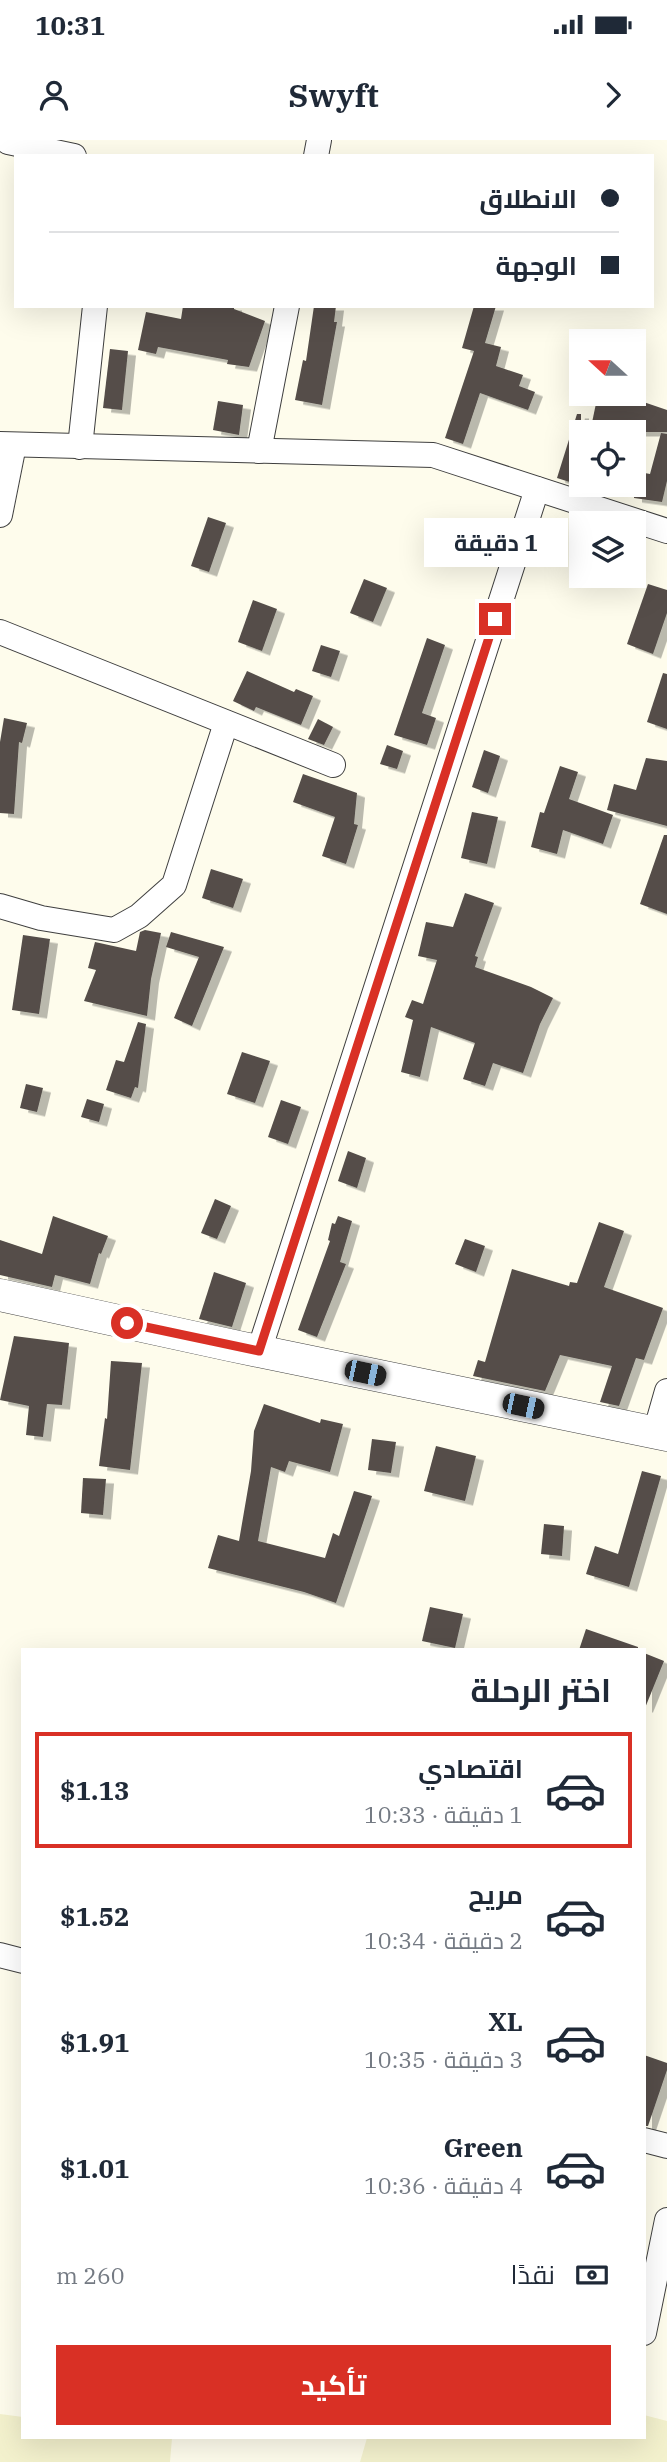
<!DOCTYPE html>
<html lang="ar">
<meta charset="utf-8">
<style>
:root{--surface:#fff;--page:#f2f2f3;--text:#1f2937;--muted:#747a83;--line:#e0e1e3;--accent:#d93025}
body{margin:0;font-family:"IBM Plex Serif",Cairo,serif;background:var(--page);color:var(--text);direction:rtl;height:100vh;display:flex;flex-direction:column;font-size:26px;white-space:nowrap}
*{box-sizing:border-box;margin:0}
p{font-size:23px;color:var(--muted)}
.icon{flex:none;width:38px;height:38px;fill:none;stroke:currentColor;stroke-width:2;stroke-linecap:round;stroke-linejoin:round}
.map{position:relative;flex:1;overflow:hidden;direction:ltr}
.side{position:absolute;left:21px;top:1508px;width:625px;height:791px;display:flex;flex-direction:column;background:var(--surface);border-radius:0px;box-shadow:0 7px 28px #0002;direction:rtl}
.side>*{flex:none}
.guide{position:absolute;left:14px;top:14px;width:640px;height:154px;border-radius:0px;box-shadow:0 7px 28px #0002;direction:rtl;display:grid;align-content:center;height:154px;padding:0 35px;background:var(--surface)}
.needle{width:46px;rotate:291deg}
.buttons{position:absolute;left:569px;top:189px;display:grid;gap:14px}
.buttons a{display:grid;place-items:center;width:77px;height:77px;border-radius:0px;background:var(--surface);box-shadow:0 7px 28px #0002;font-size:35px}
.end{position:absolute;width:32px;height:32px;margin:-16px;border:9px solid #d93025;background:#fff;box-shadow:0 0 0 4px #fff}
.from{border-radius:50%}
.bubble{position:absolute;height:49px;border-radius:0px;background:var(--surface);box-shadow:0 7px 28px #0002;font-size:23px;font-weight:700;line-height:49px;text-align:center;direction:rtl}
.car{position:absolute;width:21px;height:42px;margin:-21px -10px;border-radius:9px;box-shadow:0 0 5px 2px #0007;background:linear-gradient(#222 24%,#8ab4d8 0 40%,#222 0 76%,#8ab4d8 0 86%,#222 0)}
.guide b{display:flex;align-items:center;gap:24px;height:66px;font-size:26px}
.guide b+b{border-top:2px solid var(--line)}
.guide i{width:18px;height:18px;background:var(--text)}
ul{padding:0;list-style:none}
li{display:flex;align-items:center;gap:21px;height:116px;margin:0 14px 10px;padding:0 21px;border:4px solid transparent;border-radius:0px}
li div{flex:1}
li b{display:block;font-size:26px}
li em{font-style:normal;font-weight:700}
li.selected{border-color:var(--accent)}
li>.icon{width:63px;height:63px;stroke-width:1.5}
h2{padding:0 35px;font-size:32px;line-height:84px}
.pay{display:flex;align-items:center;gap:18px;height:77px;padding:0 35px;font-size:26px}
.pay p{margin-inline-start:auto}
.primary-button{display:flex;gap:14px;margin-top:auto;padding:14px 35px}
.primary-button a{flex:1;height:80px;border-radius:0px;background:var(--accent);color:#fff;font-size:28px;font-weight:700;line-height:80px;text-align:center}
.status{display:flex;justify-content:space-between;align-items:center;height:49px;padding:0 35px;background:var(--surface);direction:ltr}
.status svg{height:19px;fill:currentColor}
header{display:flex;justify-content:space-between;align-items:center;height:91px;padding:0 35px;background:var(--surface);font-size:32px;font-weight:700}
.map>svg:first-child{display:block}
.farmland{fill:#f3f1cd}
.building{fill:#544e49;filter:url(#shadow)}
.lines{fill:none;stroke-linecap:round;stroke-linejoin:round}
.minor-casing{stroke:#3f3f3f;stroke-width:26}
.tertiary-casing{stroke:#3f3f3f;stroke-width:33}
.minor{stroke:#fff;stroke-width:24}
.tertiary{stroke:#fff;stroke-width:32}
.route{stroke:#d93025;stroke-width:9}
</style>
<div class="status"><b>10:31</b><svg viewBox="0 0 49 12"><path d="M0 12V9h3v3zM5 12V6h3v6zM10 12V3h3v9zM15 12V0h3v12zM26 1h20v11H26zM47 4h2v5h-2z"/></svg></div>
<header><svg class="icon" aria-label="forward" viewBox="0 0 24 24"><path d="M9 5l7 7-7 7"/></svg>Swyft<svg class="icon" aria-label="person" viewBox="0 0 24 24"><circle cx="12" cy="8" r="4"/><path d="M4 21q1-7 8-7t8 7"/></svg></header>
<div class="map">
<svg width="667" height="2322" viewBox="0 0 667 2322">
<defs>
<filter id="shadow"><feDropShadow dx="8" dy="4.5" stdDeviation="0" flood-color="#0004"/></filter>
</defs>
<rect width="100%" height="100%" fill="#fefcec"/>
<!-- farmland -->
<g class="farmland">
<polygon points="0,2274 23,2277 23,2298 172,2298 170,2322 0,2322"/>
<polygon points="644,2275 667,2281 667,2322 360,2322 367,2298 644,2298"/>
</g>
<!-- building -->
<g class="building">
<polygon points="183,166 234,166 234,169 265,181 249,227 227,224 228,220 158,207 156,214 138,210 146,172 181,179"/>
<polygon points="314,166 336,166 334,182 337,182 322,265 295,260 303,220 306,221"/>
<polygon points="474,166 496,166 485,203 501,207 496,226 523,235 519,246 535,252 528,270 480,253 463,304 445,298 474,211 462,208"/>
<polygon points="110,209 128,211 122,270 103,268"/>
<polygon points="598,254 620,254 667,270 667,292 590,292"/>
<polygon points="218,261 243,265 239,295 213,290"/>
<polygon points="577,274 581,274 581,330 576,344 557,338"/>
<polygon points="661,293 667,294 667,341 662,362 634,358 634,331 650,334"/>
<polygon points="208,377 226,383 209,432 191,426"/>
<polygon points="364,439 387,448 373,482 350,473"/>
<polygon points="648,444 667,450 667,473 653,514 627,504"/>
<polygon points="253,460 277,469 262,511 238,502"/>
<polygon points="427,498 445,505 422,573 436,578 427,605 394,595"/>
<polygon points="321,505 340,511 331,537 312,531"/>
<polygon points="247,531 294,552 296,549 313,556 301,585 256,567 254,571 233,561"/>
<polygon points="663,533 667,534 667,589 647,582"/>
<polygon points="4,578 27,583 22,603 19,602 14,674 0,673 0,602"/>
<polygon points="318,579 333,587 324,605 308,599"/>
<polygon points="387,605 403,611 397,629 380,624"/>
<polygon points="484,610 500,616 488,653 472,647"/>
<polygon points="646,618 667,621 667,686 607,670 614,644 636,650"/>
<polygon points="560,626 578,632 569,659 613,675 603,704 563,690 557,714 531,707 540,672 544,673"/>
<polygon points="303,634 357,653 354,684 358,685 346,724 322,716 335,677 293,662"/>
<polygon points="472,672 498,677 487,724 461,718"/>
<polygon points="664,695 667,695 667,774 640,764"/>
<polygon points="211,729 243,739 233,768 202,758"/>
<polygon points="465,753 494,763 475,816 478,817 475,827 531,847 553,858 540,884 523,933 493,923 485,946 463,939 475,903 431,887 420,937 401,932 413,880 405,877 412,860 423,864 437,820 418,816 426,782 453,787"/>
<polygon points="145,790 161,793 151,839 147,876 84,861 96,830 88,828 95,802 136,811 140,792"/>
<polygon points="171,792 224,807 192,886 174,878 199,817 166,807"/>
<polygon points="23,795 50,799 39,874 12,870"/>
<polygon points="138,882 146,884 138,948 135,947 131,958 106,950 116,920 124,922"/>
<polygon points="242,912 270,921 255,963 227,954"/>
<polygon points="26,944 43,948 37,972 20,968"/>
<polygon points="87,959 104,964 99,982 81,977"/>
<polygon points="281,960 301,967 288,1004 268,997"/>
<polygon points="348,1011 366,1018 357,1048 338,1041"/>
<polygon points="215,1059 231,1066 217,1099 201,1093"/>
<polygon points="53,1076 108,1096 101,1114 99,1113 90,1144 55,1135 52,1147 0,1135 0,1100 42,1114"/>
<polygon points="338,1076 352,1081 340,1122 346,1124 317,1197 298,1190 330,1101 328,1100 332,1083 335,1084"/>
<polygon points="599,1082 624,1091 604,1147 663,1168 644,1220 636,1218 619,1266 600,1262 612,1226 560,1215 545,1251 473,1236 478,1220 485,1222 512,1129 569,1146 570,1142 577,1143"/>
<polygon points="465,1099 485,1106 476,1132 455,1124"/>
<polygon points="214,1132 246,1143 232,1187 199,1179"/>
<polygon points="14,1196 69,1203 62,1265 47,1264 43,1297 26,1295 29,1266 0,1260"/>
<polygon points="111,1221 142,1223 130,1330 99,1326 105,1278 107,1279"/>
<polygon points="264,1264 320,1283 321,1279 343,1284 330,1332 289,1321 285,1332 271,1327 258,1401 325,1418 333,1393 339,1396 354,1351 372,1356 336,1463 304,1452 208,1428 218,1395 239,1401 251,1331 254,1291"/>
<polygon points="372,1299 396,1302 391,1333 368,1330"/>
<polygon points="436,1306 476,1316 465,1361 424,1351"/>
<polygon points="642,1331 661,1336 629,1447 586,1434 595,1406 618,1414"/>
<polygon points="83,1338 106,1339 103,1375 81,1373"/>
<polygon points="544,1384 564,1386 562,1416 541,1414"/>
<polygon points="430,1467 463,1474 455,1508 422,1501"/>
<polygon points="586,1489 638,1507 638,1510 579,1510"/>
<polygon points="644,1513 664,1521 645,1568 644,1568"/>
<polygon points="644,1915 667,1923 667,1930 648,1986 644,1986"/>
</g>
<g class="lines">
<!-- minor casing -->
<g class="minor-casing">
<g id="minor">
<polyline points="8,0 8,2 74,16"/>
<polyline points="316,16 319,0"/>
<polyline points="0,304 433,315 667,391"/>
<polyline points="80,307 95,166"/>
<polyline points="259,311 287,166"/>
<polyline points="0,375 14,305"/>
<polyline points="0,492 333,625"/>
<polyline points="0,766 41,778 114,790 139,776 174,745 226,583"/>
<polyline points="259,1211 537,349"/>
<polyline points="655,1293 667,1251"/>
<polyline points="0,1815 23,1821"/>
<polyline points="644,2000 667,2006"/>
<polyline points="644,2193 667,2080"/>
</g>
</g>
<!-- tertiary casing -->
<g class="tertiary-casing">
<polyline id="tertiary" points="0,1155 229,1205 667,1295"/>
</g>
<!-- minor -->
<use href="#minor" class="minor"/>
<!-- tertiary -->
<use href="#tertiary" class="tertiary"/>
</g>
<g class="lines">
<!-- route -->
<polyline class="route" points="127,1183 259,1211 495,479"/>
</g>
</svg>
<div class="buttons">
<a><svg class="needle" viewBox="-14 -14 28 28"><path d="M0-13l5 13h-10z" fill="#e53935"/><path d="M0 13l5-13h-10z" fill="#747a83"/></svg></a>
<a><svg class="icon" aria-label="locate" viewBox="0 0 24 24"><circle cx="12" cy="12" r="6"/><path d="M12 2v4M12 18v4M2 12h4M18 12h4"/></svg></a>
<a><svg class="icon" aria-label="layers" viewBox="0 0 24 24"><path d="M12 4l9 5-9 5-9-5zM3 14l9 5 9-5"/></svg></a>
</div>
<i class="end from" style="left:127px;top:1183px"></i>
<i class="end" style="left:495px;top:479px"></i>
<div class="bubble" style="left:424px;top:378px;width:144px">1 دقيقة</div>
<i class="car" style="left:365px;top:1233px;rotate:102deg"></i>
<i class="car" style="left:523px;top:1266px;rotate:102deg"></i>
<div class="guide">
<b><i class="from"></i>الانطلاق</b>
<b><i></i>الوجهة</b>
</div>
<section class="side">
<h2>اختر الرحلة</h2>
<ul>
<li class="selected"><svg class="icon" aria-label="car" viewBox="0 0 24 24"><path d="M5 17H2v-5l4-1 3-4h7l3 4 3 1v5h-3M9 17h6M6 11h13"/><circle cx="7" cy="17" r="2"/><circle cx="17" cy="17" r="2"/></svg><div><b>اقتصادي</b><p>1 دقيقة · 10:33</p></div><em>$1.13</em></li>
<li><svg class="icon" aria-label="car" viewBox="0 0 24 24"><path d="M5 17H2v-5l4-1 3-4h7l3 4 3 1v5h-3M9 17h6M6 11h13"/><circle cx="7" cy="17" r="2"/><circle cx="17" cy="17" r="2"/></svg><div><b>مريح</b><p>2 دقيقة · 10:34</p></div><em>$1.52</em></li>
<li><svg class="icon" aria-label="car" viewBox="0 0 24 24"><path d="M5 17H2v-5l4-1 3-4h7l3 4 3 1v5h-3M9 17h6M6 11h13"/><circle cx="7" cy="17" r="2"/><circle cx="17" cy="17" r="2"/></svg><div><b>XL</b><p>3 دقيقة · 10:35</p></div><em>$1.91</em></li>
<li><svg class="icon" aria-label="car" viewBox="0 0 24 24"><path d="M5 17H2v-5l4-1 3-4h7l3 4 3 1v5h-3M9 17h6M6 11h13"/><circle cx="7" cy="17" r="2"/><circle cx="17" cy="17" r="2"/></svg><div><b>Green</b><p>4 دقيقة · 10:36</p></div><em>$1.01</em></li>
</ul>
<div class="pay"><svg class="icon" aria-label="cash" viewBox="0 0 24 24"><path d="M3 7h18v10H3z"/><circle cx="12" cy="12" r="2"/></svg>نقدًا<p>260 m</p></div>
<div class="primary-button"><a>تأكيد</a></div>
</section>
</div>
